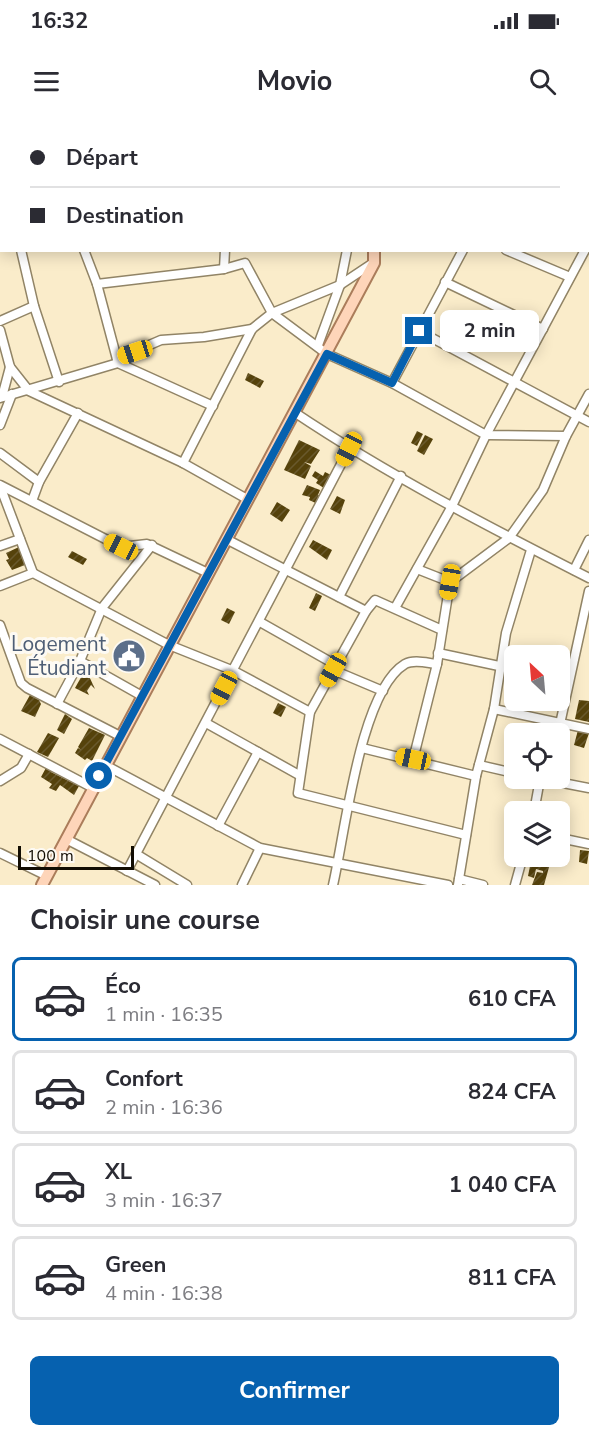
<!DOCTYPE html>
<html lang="fr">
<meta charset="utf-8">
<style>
:root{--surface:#fff;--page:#f7f7f7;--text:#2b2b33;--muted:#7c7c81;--line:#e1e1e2;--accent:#0661af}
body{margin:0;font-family:"Nunito Sans",sans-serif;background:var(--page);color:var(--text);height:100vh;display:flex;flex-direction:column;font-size:22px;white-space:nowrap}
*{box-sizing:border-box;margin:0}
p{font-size:20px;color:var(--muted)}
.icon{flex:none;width:33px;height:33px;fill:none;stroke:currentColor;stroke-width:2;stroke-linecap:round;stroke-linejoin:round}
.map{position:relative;height:765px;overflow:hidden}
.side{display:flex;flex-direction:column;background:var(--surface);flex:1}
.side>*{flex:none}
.top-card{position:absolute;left:0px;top:0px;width:590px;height:132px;box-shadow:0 3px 15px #0003;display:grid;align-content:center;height:132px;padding:0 30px;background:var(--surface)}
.needle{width:39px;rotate:334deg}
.tools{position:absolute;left:504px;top:525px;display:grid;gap:12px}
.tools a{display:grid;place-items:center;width:66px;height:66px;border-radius:9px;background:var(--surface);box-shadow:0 3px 15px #0003;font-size:30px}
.scale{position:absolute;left:18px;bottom:15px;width:116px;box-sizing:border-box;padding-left:6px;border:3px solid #120d03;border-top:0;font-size:16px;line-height:21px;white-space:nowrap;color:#120d03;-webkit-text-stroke:4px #fdfaf3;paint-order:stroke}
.end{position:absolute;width:27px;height:27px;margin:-14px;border:8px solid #0661af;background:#fff;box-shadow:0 0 0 3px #fff}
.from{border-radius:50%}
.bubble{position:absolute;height:42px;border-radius:9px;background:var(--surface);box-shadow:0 3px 15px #0003;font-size:20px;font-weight:700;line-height:42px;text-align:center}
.car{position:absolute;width:18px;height:36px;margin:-18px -9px;border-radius:8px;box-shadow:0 0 4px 2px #0007;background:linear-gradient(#f5c518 24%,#345 0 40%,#f5c518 0 76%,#345 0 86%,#f5c518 0)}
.top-card b{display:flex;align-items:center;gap:21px;height:57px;font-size:22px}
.top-card b+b{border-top:2px solid var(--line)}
.top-card i{width:15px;height:15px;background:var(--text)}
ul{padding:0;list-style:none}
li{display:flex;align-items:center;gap:18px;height:84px;margin:0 12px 9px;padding:0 18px;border:3px solid var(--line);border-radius:9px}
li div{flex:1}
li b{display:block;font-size:22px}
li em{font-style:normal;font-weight:700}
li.active{border-color:var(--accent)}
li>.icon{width:54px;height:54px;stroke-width:1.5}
h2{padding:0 30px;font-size:27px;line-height:72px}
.cta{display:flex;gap:12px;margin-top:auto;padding:12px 30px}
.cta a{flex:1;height:69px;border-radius:9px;background:var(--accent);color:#fff;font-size:24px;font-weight:700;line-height:69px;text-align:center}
.status{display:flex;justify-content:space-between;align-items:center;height:42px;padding:0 30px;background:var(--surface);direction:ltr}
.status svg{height:16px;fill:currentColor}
header{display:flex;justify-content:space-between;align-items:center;height:78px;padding:0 30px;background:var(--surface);font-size:27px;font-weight:700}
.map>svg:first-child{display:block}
.building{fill:url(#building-hatch)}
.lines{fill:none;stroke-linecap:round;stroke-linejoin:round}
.minor-casing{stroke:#918466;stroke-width:11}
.major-casing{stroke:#ab7d5b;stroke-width:14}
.minor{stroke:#fff;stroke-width:8}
.major{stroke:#fed5b9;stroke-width:10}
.route{stroke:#0661af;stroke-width:8}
.labels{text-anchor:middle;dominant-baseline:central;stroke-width:6;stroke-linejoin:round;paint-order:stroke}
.service-label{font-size:21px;fill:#4e5e75;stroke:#fdfaf3;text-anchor:end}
</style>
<div class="status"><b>16:32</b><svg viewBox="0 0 49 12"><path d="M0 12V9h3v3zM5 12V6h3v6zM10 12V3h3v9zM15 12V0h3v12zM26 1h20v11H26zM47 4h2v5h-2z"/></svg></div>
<header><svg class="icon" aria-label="menu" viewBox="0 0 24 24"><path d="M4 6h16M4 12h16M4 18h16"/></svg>Movio<svg class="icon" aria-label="search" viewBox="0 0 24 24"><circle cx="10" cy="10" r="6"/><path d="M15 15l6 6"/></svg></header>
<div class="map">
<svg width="589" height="765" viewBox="0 0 589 765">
<defs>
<pattern id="building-hatch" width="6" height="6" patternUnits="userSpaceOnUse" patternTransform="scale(1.5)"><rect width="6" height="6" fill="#55420b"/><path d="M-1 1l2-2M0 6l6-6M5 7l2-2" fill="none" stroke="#69592d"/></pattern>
</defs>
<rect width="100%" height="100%" fill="#faecca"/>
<!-- building -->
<g class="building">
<polygon points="248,253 264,261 260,268 245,260"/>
<polygon points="417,311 423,314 417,326 411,323"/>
<polygon points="425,315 433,319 424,335 417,331"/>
<polygon points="299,320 320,330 311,344 304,342 311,346 305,359 284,350"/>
<polygon points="315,351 323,356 325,352 335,357 327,370 316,363 318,360 312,356"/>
<polygon points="307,365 320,370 318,375 324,377 320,385 309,380 310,377 302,375"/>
<polygon points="337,376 345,380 340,394 330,389"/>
<polygon points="277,382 290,390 282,402 270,394"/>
<polygon points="313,420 332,430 327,440 309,427"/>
<polygon points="19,427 25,445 12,450 6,440 9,439 6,433"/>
<polygon points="72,431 87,439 83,445 68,437"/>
<polygon points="316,473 322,476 315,491 309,488"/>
<polygon points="227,488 235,492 229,504 221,500"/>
<polygon points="84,552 88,554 95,569 91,565 87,571 89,575 75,568"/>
<polygon points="30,575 39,580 41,584 35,597 21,591"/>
<polygon points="579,580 589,581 589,602 575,599"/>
<polygon points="278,583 286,587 281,597 273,593"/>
<polygon points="65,594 72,599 64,614 57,610"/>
<polygon points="89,608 105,615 92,641 87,638 85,640 75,633 78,628 81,630 78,627"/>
<polygon points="578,610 589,613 584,628 574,625"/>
<polygon points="48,613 59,618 48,637 37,632"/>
<polygon points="47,646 52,650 51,652 79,666 74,675 60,665 56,671 49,668 52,664 41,657"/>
<polygon points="580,730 589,731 587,744 579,742"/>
<polygon points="532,736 551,740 544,765 532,765 537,752 543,753 543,751 536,749 534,758 528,756"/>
</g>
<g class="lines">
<!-- minor casing -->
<g class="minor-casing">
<g id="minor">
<polyline points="53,0 55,2"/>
<polyline points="214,0 214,2"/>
<polyline points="67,2 68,0"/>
<polyline points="161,2 162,0"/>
<polyline points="588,40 589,40"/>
<polyline points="0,45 2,46"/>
<polyline points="588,72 589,71"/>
<polyline points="0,122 2,120"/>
<polyline points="588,125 589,123"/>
<polyline points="21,130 34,186 59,262"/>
<polyline points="84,130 97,164 118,243"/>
<polyline points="506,130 570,157"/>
<polyline points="224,149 225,130"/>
<polyline points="445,162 543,209"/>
<polyline points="97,164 224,149 245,143 272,193 327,234 392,263 486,315 566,316"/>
<polyline points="0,201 34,186"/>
<polyline points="0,210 10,247 29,271 183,343 247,379"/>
<polyline points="419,211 589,302"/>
<polyline points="318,225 340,165 347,130"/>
<polyline points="117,239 161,220 204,217 252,209"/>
<polyline points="392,263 463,130"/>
<polyline points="2,277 10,247"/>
<polyline points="0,278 118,243 213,286"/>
<path d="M294,292c94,63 195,115 295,166"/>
<polyline points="0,305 12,274"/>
<polyline points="0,333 39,362"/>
<polyline points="183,343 252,209 272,193 340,165 373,143"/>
<polyline points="0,365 121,427 147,424 208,453"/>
<polyline points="0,366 33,453"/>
<polyline points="32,381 39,362 78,293"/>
<polyline points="226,419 366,491 375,480 442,510"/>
<polyline points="0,426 20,419"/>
<polyline points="417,449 450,462 509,418 543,370 566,316 589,274"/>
<polyline points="574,450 589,420"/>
<polyline points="0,466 33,453 169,525 234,551 310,592"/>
<polyline points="339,477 401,356"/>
<polyline points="395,488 452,386 486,315 585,130"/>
<polyline points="366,491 310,592 298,673 466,715"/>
<polyline points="260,502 336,545"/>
<polyline points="0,505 21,563 27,568 120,616"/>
<polyline points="438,533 499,546"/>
<polyline points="80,541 142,576"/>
<polyline points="333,550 383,571"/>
<polyline points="57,584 80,541 102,488 152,425"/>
<polyline points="494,589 589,609"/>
<polyline points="206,603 299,655"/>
<polyline points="560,604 589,471"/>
<polyline points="0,619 93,668"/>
<polyline points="362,628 476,656"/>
<polyline points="413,640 437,544 450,462"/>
<polyline points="105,645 260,728 448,765"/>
<polyline points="479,645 514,653"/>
<polyline points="537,658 589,668"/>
<polyline points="0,661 21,648 29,634"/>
<polyline points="534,692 540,659"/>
<polyline points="218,706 258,632"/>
<polyline points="560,718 589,724"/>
<polyline points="66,719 155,765"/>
<polyline points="0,733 47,756"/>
<polyline points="136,734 187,765"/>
<polyline points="127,751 349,329"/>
<polyline points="459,759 483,765"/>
<polyline points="242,765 260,728"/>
<path d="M333,765c12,-51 27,-194 72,-221 9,-5 22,-1 32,0"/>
<polyline points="458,765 476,656 494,589 506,513 531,430"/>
<polyline points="515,765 523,736"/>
</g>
</g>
<!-- major casing -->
<g class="major-casing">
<g id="major">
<polyline points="366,0 367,2"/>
<polyline points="42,765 374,143 374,130"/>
</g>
</g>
<!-- minor -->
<use href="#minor" class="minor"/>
<!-- major -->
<use href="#major" class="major"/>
</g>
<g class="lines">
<!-- route -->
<polyline class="route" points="99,656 327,234 392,263 419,211"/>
</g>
<!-- icons -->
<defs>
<g id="civic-disc" transform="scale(1.725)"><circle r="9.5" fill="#5c6f8a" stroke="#fdfaf3"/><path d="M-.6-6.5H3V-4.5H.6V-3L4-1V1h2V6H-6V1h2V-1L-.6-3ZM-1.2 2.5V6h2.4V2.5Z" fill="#fff"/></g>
</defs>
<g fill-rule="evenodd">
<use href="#civic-disc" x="129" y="536"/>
</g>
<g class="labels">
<!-- service labels -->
<g class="service-label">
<text x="106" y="524">Logement<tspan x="106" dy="24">Étudiant</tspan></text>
</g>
</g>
</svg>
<div class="tools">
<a><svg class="needle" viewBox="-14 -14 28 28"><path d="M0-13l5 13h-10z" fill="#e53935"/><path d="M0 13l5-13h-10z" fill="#7c7c81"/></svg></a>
<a><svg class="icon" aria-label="locate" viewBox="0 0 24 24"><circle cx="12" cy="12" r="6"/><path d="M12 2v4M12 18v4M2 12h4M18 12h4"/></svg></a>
<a><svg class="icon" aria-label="layers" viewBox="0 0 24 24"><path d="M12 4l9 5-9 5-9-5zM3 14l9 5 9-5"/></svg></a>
</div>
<div class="scale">100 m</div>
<i class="end from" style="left:99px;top:656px"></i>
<i class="end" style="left:419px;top:211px"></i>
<div class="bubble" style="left:440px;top:190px;width:99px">2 min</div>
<i class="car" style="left:135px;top:232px;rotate:252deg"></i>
<i class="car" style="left:349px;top:329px;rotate:207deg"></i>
<i class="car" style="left:121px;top:427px;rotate:296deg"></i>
<i class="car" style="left:450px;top:462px;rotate:190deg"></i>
<i class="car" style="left:333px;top:550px;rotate:209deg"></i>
<i class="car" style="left:224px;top:568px;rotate:208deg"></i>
<i class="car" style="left:413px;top:639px;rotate:282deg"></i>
<div class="top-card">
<b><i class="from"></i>Départ</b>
<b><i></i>Destination</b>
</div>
</div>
<section class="side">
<h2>Choisir une course</h2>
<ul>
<li class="active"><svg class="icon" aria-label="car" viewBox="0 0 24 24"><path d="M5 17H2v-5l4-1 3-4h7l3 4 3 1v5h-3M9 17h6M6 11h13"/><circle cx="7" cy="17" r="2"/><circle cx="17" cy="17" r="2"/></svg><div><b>Éco</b><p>1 min · 16:35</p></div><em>610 CFA</em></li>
<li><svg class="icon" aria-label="car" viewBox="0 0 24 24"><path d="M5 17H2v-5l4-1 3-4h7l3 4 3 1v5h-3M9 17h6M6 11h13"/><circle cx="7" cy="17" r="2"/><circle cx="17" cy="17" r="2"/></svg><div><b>Confort</b><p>2 min · 16:36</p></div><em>824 CFA</em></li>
<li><svg class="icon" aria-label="car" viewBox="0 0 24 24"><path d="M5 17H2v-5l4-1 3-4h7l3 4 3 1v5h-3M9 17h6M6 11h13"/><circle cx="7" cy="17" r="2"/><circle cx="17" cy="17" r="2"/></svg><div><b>XL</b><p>3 min · 16:37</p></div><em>1 040 CFA</em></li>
<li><svg class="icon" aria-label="car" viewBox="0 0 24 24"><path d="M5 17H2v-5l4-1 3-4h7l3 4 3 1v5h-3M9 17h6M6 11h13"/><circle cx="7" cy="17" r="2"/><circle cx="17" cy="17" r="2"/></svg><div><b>Green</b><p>4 min · 16:38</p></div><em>811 CFA</em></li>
</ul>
<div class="cta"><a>Confirmer</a></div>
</section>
